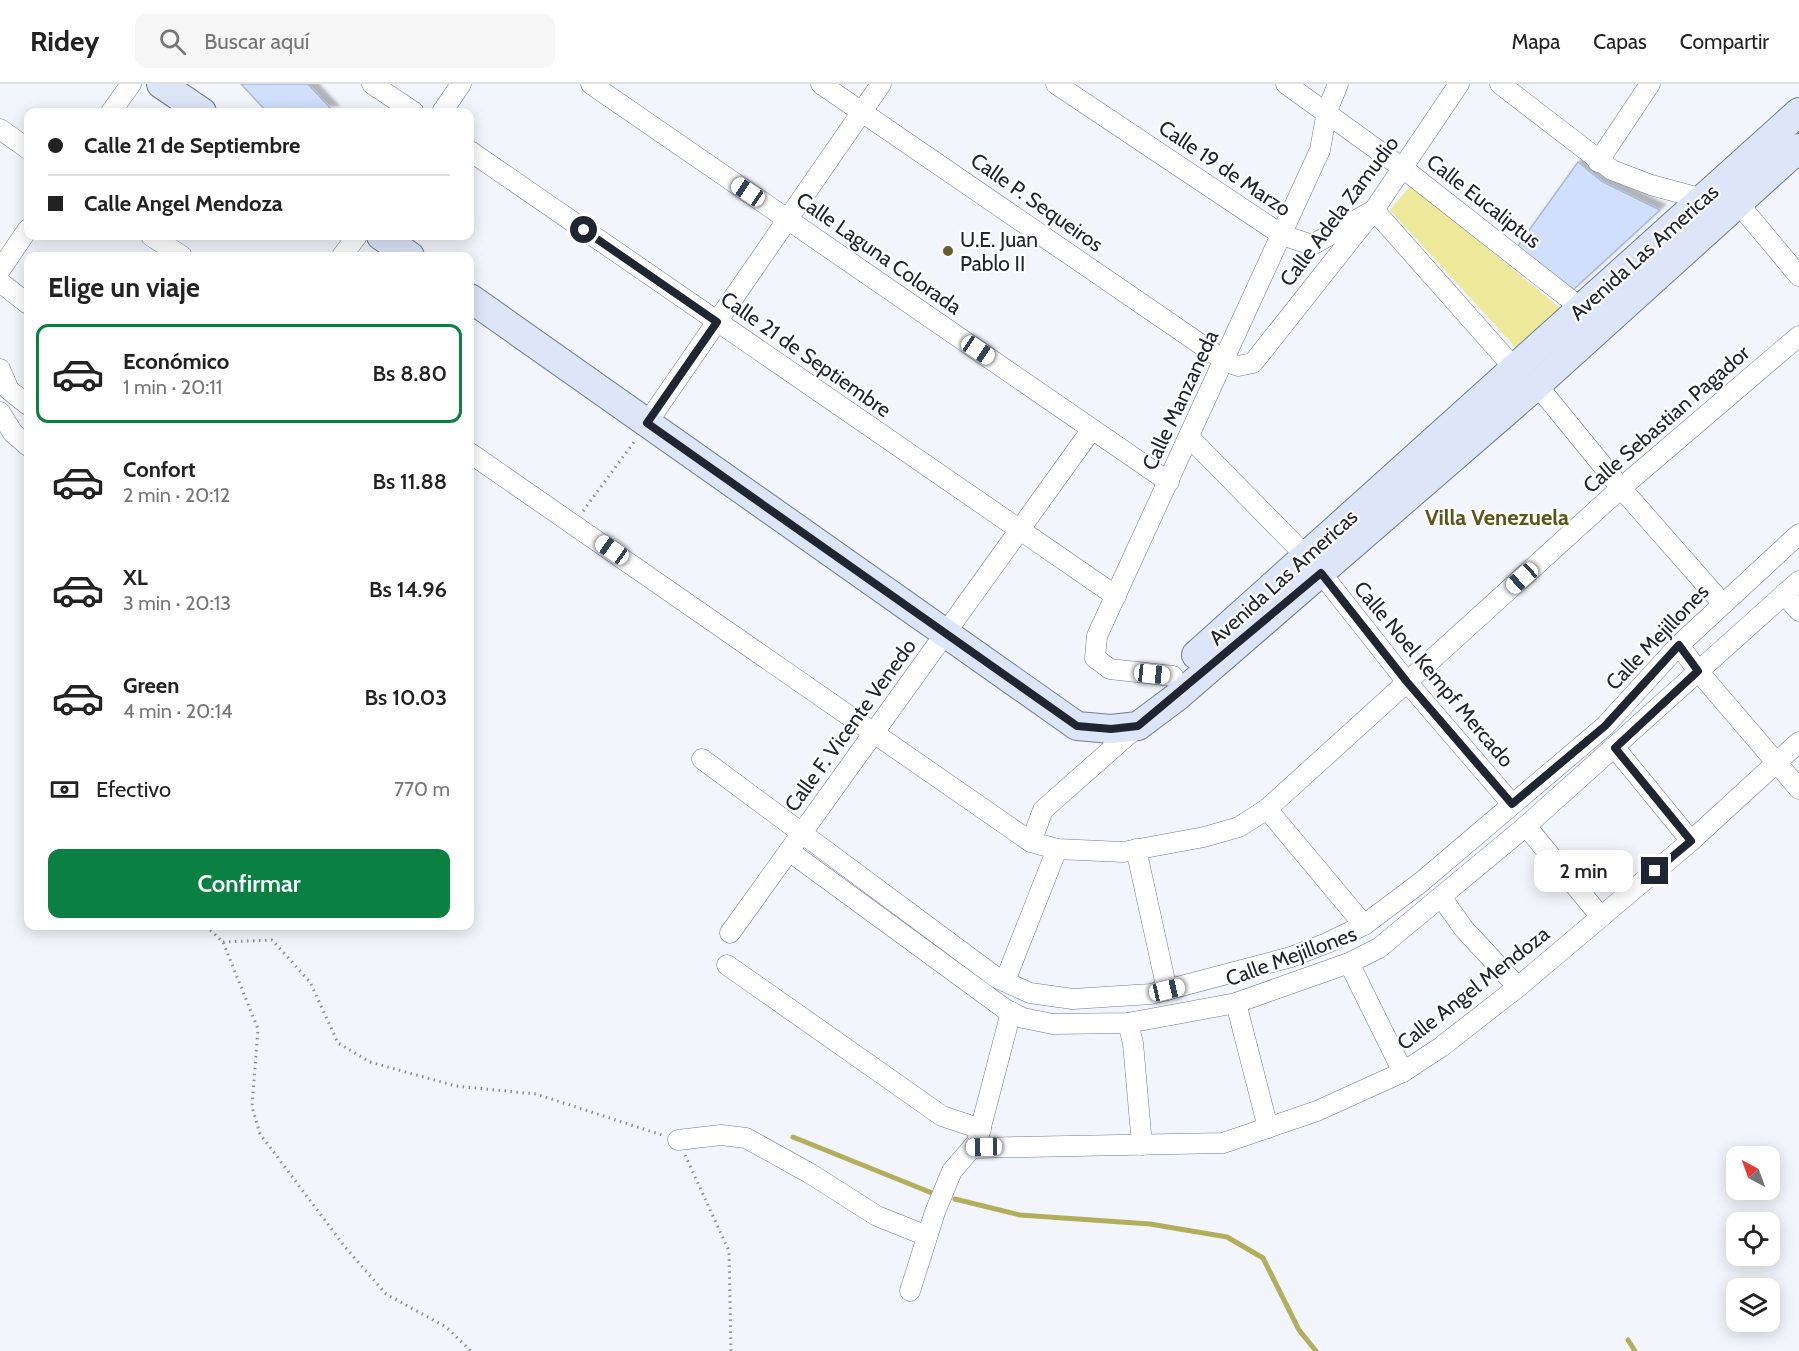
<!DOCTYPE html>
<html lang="es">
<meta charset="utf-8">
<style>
:root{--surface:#fff;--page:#f6f6f6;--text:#222;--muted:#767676;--line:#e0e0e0;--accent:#0b8043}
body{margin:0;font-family:Cabin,sans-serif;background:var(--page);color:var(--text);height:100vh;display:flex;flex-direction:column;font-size:22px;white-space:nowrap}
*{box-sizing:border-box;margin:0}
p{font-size:20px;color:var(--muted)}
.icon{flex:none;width:33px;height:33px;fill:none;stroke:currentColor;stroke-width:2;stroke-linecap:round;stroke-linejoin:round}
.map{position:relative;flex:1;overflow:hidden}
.panel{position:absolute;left:24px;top:168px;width:450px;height:678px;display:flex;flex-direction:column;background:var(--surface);border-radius:12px;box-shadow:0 3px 15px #0003}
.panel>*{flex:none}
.top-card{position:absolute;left:24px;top:24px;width:450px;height:132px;border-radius:12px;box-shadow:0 3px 15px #0003;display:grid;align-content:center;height:132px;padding:0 24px;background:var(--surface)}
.needle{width:39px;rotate:319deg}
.controls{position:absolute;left:1726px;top:1062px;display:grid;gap:12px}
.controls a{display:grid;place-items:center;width:54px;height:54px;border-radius:12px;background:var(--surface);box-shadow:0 3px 15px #0003;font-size:30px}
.end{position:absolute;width:27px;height:27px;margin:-14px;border:8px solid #202631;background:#fff;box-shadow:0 0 0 3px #fff}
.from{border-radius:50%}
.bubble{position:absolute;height:42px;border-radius:12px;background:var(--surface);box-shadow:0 3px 15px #0003;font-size:20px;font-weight:600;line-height:42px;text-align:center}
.car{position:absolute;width:18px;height:36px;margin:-18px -9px;border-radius:8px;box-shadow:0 0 4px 2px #0007;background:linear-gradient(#fff 24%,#345 0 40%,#fff 0 76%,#345 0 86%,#fff 0)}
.top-card b{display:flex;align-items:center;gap:21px;height:57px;font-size:22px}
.top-card b+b{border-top:2px solid var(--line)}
.top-card i{width:15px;height:15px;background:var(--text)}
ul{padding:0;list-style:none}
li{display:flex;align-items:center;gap:18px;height:99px;margin:0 12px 9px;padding:0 12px;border:3px solid transparent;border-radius:12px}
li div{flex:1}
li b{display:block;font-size:22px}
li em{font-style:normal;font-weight:600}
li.on{border-color:var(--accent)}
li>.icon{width:54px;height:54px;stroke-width:1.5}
h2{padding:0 24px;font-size:27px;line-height:72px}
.pay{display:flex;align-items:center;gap:15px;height:66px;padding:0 24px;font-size:22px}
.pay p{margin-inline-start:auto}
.cta{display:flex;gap:12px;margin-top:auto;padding:12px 24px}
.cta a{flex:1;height:69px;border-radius:12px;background:var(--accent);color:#fff;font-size:24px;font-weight:600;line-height:69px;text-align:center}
header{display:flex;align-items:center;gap:36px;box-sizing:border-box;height:84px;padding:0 30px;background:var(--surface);border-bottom:2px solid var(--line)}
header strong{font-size:28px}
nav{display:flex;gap:33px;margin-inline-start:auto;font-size:21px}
.search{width:420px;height:54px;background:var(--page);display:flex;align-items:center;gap:15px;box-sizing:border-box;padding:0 21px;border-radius:12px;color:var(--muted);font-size:22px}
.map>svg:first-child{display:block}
.green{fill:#ede99a}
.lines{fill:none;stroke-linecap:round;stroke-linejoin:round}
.stream{stroke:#b3ae5c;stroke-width:5}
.building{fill:#d0dffb;stroke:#a9b8d5;stroke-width:1.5;filter:url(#shadow)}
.minor-casing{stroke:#6e7c97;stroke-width:21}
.secondary-casing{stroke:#6e7c97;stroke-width:30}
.path{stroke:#8a8f97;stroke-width:3;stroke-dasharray:1.5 4.5;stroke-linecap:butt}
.minor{stroke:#fff;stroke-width:20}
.secondary{stroke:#dde6f9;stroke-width:28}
.route{stroke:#202631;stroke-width:8}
.poi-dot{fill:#64602d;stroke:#fff;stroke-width:2}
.labels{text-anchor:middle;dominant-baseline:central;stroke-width:4.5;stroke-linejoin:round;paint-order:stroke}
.street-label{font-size:21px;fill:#202631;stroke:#fff}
.poi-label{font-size:21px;fill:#202631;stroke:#fff;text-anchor:start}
.neighbourhood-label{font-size:22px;font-weight:bold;fill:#5a5619;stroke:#fff}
</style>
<header>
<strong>Ridey</strong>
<div class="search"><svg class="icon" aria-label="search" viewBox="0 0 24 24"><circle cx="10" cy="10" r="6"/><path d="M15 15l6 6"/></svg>Buscar aquí</div>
<nav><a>Mapa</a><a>Capas</a><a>Compartir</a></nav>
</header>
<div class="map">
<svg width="1799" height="1267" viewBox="0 0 1799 1267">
<defs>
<filter id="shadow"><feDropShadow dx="5.5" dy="-5.5" stdDeviation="1.5" flood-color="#0004"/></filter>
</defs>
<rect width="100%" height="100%" fill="#f2f5fb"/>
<!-- green -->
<polygon class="green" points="1411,101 1560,224 1516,264 1390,126"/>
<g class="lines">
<!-- stream -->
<g class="stream">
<polyline points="793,1053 932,1109"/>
<polyline points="955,1115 1020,1131 1150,1140 1227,1153 1263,1174 1299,1246 1316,1267"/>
<polyline points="1628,1256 1635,1267"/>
</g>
</g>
<!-- building -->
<g class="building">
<polygon points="241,0 308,0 333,27 267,28"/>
<polygon points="1578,78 1603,98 1660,126 1573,206 1517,163"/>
</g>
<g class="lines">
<!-- minor casing -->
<g class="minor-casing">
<g id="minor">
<polyline points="372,0 414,28"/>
<polyline points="591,0 1169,398"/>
<polyline points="821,0 1225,277 1238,282 1253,279 1374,126 1459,0"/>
<polyline points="1056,0 1282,151 1312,161 1374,126 1515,285"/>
<polyline points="1286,0 1404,85 1581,224"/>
<polyline points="1500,0 1612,86 1651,101 1703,115"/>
<polyline points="111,28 131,0"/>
<polyline points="442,28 461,0"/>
<polyline points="0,45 28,65"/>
<polyline points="470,67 1116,512"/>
<polyline points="1598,78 1650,0"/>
<polyline points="1738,119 1799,192"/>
<polyline points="151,152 182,172"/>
<polyline points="342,172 357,152"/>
<polyline points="0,186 28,145"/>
<polyline points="0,198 28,220"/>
<polyline points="0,285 9,306 28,321"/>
<polyline points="1537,301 1621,404 1722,519"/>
<polyline points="0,328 13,349 28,362"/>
<polyline points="647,339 881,0"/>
<polyline points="1190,354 1306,472"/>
<polyline points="470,369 1031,758 1057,765 1123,768 1204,753 1239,743 1267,725 1621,404 1799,252"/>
<polyline points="1321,489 1407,598 1512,720"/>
<polyline points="1784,510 1799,527"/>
<polyline points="1679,561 1698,587 1799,705"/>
<polyline points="1173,592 1110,585 1095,574 1097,552 1320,66 1327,27 1338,0"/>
<polyline points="1615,664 1691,757"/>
<polyline points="702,675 997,894 1030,909 1073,915 1151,910 1291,873 1327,859 1364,841 1420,799 1605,642 1679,561 1799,450"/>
<polyline points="1267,725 1364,841"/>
<polyline points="1526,742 1601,833"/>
<polyline points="1031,758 1043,726 1138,642"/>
<polyline points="1136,765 1167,906"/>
<polyline points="789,767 1005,925 1023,934 1053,940 1128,939 1236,919 1349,879 1379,864 1526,742 1799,497"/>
<polyline points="1442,814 1464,845 1518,903"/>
<polyline points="730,849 1092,345"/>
<polyline points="1349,879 1403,988"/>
<polyline points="727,881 942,1032 981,1045"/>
<polyline points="1005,897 1057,765"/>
<polyline points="1236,919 1268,1044"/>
<polyline points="1128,939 1133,959 1142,1061"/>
<polyline points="678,1056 721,1051 746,1054 811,1090 877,1132 927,1152"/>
<polyline points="972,1064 1223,1059 1317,1027 1403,988 1441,963 1518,903 1691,757 1799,658"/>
<polyline points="910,1207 935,1128 952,1087 977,1058 1011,928"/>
</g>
</g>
<!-- secondary casing -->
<g class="secondary-casing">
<g id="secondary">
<polyline points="161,0 202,28"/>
<polyline points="381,152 410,172"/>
<polyline points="470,214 1077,642 1111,645 1138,642 1178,612 1537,301 1799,64"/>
<polyline points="1196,571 1799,28"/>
</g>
</g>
<!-- path -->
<g class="path">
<polyline points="583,427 634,358"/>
<polyline points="206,842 223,858 258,945 252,1023 260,1050 345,1163 386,1210 446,1243 471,1267"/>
<polyline points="223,858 272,856 310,898 338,959 370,978 456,1002 536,1010 662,1051"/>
<polyline points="685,1071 729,1167 731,1267"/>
</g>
<!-- minor -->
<use href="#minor" class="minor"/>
<!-- secondary -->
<use href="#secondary" class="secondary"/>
</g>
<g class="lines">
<!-- route -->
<polyline class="route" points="584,146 717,238 647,339 1077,642 1111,645 1138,642 1321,489 1407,598 1512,720 1605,642 1679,561 1698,587 1615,664 1691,757 1655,787"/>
</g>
<!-- markers -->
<circle class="poi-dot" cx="948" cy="167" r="6"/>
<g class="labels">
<!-- street labels -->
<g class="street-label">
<text transform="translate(1225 84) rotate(34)">Calle 19 de Marzo</text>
<text transform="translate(1484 117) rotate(38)">Calle Eucaliptus</text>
<text transform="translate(1037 118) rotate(35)">Calle P. Sequeiros</text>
<text transform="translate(1339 127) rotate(-53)">Calle Adela Zamudio</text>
<text transform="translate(1644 168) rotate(-42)">Avenida Las Americas</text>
<text transform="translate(879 169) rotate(35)">Calle Laguna Colorada</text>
<text transform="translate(806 270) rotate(35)">Calle 21 de Septiembre</text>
<text transform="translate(1180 316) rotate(-65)">Calle Manzaneda</text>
<text transform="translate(1666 335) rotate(-41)">Calle Sebastian Pagador</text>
<text transform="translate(1283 493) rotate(-42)">Avenida Las Americas</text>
<text transform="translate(1657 553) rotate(-46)">Calle Mejillones</text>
<text transform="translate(1434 590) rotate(50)">Calle Noel Kempf Mercado</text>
<text transform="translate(850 641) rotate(-54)">Calle F. Vicente Venedo</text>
<text transform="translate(1291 872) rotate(-20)">Calle Mejillones</text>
<text transform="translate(1473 904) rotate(-38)">Calle Angel Mendoza</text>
</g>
<!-- poi labels -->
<g class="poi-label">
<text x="960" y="155">U.E. Juan<tspan x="960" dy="24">Pablo II</tspan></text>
</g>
<!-- neighbourhood labels -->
<g class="neighbourhood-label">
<text x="1497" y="433">Villa Venezuela</text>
</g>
</g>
</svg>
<div class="controls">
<a><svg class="needle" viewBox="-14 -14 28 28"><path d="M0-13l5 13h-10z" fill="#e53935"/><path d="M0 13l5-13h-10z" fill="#767676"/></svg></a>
<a><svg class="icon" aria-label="locate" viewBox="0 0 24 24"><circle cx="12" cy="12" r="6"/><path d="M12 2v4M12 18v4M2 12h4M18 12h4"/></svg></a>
<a><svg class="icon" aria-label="layers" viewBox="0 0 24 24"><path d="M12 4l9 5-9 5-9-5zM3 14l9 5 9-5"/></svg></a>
</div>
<i class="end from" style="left:584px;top:146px"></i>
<i class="end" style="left:1655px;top:787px"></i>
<div class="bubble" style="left:1534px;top:766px;width:99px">2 min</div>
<i class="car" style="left:748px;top:108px;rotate:304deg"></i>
<i class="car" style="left:978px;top:266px;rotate:124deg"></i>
<i class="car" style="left:612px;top:466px;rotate:305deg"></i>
<i class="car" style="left:1522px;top:494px;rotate:228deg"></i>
<i class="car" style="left:1152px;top:590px;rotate:96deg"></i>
<i class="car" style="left:1167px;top:906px;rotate:77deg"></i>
<i class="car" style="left:984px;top:1063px;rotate:269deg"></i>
<div class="top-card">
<b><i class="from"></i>Calle 21 de Septiembre</b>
<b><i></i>Calle Angel Mendoza</b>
</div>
<section class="panel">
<h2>Elige un viaje</h2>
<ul>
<li class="on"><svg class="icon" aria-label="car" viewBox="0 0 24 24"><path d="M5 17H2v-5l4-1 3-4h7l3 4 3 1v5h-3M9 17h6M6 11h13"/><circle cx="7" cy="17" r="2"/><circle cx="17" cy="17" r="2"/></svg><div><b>Económico</b><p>1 min · 20:11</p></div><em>Bs 8.80</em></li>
<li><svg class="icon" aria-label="car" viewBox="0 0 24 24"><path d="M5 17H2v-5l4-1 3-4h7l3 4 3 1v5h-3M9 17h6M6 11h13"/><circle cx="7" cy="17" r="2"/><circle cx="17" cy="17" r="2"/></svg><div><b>Confort</b><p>2 min · 20:12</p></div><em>Bs 11.88</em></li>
<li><svg class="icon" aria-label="car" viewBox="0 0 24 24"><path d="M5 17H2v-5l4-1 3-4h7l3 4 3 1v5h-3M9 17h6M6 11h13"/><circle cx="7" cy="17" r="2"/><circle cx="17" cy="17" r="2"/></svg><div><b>XL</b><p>3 min · 20:13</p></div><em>Bs 14.96</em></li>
<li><svg class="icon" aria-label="car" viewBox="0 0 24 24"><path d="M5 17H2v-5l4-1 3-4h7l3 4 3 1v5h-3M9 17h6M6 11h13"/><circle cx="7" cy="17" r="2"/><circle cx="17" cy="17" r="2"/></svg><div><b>Green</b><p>4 min · 20:14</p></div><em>Bs 10.03</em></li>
</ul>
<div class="pay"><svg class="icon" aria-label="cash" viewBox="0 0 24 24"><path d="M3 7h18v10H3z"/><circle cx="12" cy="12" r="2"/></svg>Efectivo<p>770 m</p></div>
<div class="cta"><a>Confirmar</a></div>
</section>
</div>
